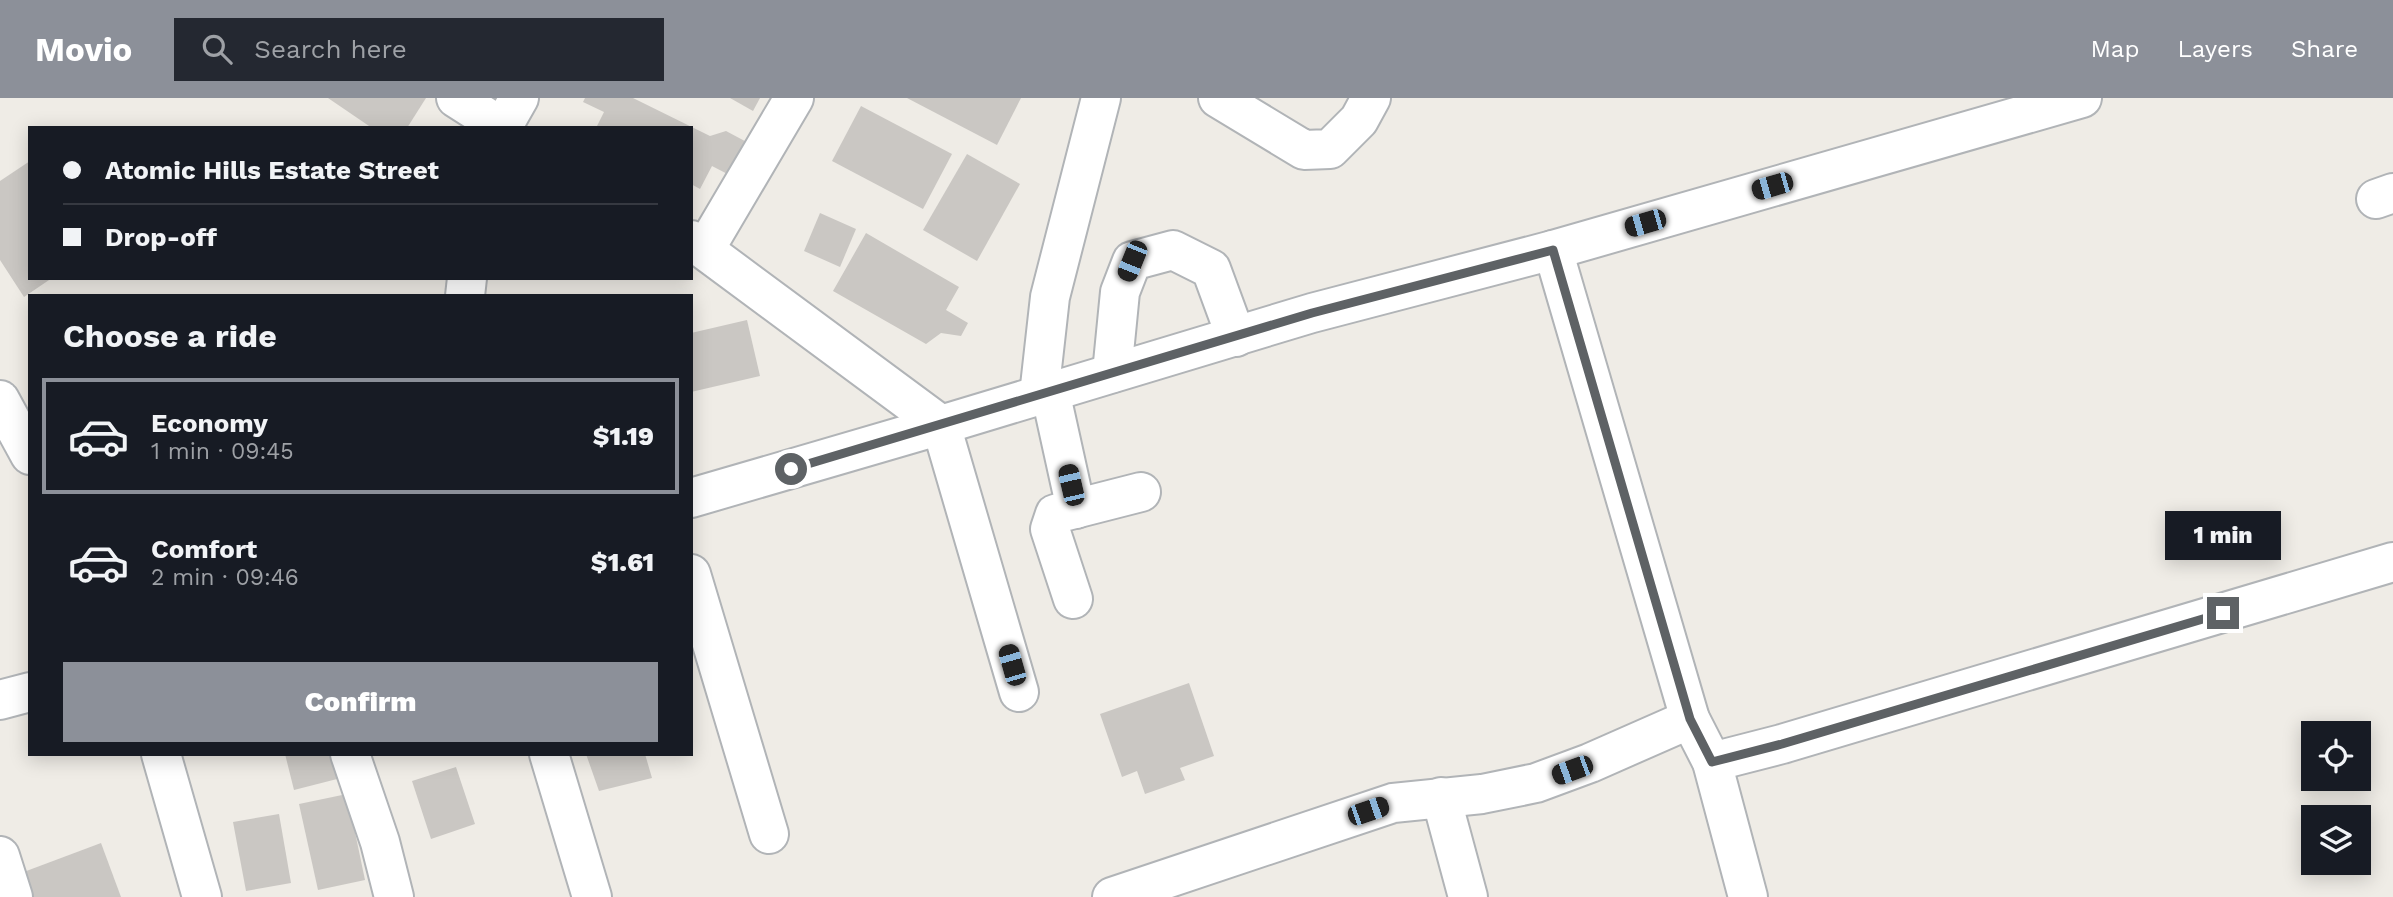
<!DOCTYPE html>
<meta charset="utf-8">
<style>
:root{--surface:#171b24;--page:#242831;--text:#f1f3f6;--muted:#9ea1a6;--line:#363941;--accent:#8c9099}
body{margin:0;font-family:"Work Sans",sans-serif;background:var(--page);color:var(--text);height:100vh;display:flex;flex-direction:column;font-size:26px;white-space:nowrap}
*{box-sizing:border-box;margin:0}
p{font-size:23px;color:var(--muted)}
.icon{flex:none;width:38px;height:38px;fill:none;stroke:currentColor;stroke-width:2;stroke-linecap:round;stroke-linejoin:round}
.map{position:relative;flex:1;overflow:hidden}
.details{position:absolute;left:28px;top:196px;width:665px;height:462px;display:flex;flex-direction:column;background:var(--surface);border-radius:0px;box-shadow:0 4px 18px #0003}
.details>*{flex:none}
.hud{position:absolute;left:28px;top:28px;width:665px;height:154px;border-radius:0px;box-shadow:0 4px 18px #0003;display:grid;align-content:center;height:154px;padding:0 35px;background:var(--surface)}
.buttons{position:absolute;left:2301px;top:623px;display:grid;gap:14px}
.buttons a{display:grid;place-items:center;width:70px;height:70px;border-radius:0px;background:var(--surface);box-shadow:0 4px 18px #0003;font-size:35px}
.end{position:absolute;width:32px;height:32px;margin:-16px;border:9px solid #5e6265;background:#fff;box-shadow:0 0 0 4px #fff}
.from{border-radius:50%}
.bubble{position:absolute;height:49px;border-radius:0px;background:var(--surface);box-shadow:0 4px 18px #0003;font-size:23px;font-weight:800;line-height:49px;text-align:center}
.car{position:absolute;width:21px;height:42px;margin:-21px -10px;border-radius:9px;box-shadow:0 0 5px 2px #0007;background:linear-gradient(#222 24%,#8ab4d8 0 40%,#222 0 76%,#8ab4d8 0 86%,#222 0)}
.hud b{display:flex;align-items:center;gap:24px;height:66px;font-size:26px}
.hud b+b{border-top:2px solid var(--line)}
.hud i{width:18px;height:18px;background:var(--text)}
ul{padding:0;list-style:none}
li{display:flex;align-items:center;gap:21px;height:116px;margin:0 14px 10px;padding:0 21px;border:4px solid transparent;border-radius:0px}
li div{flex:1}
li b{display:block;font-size:26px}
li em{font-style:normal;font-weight:800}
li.on{border-color:var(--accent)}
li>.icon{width:63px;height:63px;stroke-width:1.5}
h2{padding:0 35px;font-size:32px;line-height:84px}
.primary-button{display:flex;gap:14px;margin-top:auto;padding:14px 35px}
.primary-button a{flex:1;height:80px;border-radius:0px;background:var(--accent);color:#fff;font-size:28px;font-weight:800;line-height:80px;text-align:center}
header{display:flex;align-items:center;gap:42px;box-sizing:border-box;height:98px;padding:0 35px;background:var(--accent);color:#fff}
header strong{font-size:33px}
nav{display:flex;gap:38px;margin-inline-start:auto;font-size:24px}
.search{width:490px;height:63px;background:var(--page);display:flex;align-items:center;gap:18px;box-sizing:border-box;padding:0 24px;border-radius:0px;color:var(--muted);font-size:26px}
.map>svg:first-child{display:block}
.building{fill:#cac7c3}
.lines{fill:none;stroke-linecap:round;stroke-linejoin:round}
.minor-casing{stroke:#b1b4b7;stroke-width:42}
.minor{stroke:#fff;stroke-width:38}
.route{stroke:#5e6265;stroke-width:9}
</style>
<header>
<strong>Movio</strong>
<div class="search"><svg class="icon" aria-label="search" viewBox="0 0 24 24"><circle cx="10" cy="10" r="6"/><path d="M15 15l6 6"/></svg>Search here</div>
<nav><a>Map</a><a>Layers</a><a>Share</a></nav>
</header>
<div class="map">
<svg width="2393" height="799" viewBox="0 0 2393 799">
<rect width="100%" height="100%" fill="#efece6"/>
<!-- building -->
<g class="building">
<polygon points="328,0 426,0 407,30 372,30"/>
<polygon points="585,0 633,0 710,38 726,33 756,49 739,82 712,68 700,91 691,86 691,30 596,30 604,14 583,4"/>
<polygon points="730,0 760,0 753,13"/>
<polygon points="907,0 1021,0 997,47"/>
<polygon points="861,8 952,56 923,111 832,63"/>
<polygon points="967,56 1020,86 977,163 923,132"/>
<polygon points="30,63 30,180 52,180 24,199 0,162 0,83"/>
<polygon points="820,115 856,131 840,169 804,153"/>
<polygon points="866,135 959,189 946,212 968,225 961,238 941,235 926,246 833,193"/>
<polygon points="747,222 760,278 691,294 691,235"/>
<polygon points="1189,585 1214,658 1180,670 1185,682 1145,696 1137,673 1122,679 1100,616"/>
<polygon points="285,656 335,656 341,680 294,692"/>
<polygon points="586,656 645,656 652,680 599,693"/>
<polygon points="456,669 475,726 431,741 412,683"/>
<polygon points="347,696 365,782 318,792 299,706"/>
<polygon points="279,716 291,785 246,793 233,724"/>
<polygon points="101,745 121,799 30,799 21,775"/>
</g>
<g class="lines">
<!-- minor casing -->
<g class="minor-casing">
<g id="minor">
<polyline points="456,0 503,30"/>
<polyline points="1218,0 1304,52 1330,51 1359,22 1371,0"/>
<polyline points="502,30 519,0"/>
<polyline points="2376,101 2393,95"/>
<polyline points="691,142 941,327 1019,594"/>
<polyline points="705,151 794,0"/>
<polyline points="1553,152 1690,621 1712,664 1748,799"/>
<polyline points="465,198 467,180"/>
<polyline points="1112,275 1120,194 1132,163 1173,152 1211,171 1236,239"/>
<polyline points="1050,293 1076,411"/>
<polyline points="1039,297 1050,199 1101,0"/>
<polyline points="0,302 30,357"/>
<polyline points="691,400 941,327 1312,215 1553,152 2082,0"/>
<polyline points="691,476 769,736"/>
<polyline points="1073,501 1050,431 1055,416 1141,394"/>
<polyline points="0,602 30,594"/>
<polyline points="161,656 202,799"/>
<polyline points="350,656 380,744 394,799"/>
<polyline points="549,656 592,799"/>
<polyline points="1712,664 1782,646 2393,464"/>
<polyline points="1441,699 1468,799"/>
<polyline points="0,758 13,799"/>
<polyline points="1112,799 1393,705 1482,696 1536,685 1590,665 1690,621"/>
</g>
</g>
<!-- minor -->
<use href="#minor" class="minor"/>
</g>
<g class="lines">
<!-- route -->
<polyline class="route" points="791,371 1312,215 1553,152 1690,621 1712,664 1782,646 2223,515"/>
</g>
</svg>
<div class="buttons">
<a><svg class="icon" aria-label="locate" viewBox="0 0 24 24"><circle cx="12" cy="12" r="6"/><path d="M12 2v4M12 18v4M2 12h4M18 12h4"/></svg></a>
<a><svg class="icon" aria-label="layers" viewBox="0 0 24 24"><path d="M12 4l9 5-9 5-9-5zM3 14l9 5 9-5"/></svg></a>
</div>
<i class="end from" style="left:791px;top:371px"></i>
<i class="end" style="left:2223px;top:515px"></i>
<div class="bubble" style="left:2165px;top:413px;width:116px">1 min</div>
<i class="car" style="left:1772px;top:88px;rotate:254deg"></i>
<i class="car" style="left:1645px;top:125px;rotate:254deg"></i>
<i class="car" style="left:1132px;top:163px;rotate:202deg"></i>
<i class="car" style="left:1071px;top:387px;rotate:347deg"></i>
<i class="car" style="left:1012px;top:567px;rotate:344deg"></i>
<i class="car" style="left:1572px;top:672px;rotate:250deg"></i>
<i class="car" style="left:1368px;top:713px;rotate:71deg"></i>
<div class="hud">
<b><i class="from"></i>Atomic Hills Estate Street</b>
<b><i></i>Drop-off</b>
</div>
<section class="details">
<h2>Choose a ride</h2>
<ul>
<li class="on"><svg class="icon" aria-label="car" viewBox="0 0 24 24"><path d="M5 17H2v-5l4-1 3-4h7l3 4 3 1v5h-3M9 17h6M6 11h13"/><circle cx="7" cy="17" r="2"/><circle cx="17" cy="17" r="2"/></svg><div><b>Economy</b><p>1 min · 09:45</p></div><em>$1.19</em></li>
<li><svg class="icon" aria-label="car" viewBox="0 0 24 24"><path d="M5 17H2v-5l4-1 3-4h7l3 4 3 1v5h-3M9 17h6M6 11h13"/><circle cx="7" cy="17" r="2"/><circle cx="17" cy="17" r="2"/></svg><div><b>Comfort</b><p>2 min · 09:46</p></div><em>$1.61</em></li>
</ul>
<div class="primary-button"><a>Confirm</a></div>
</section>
</div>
